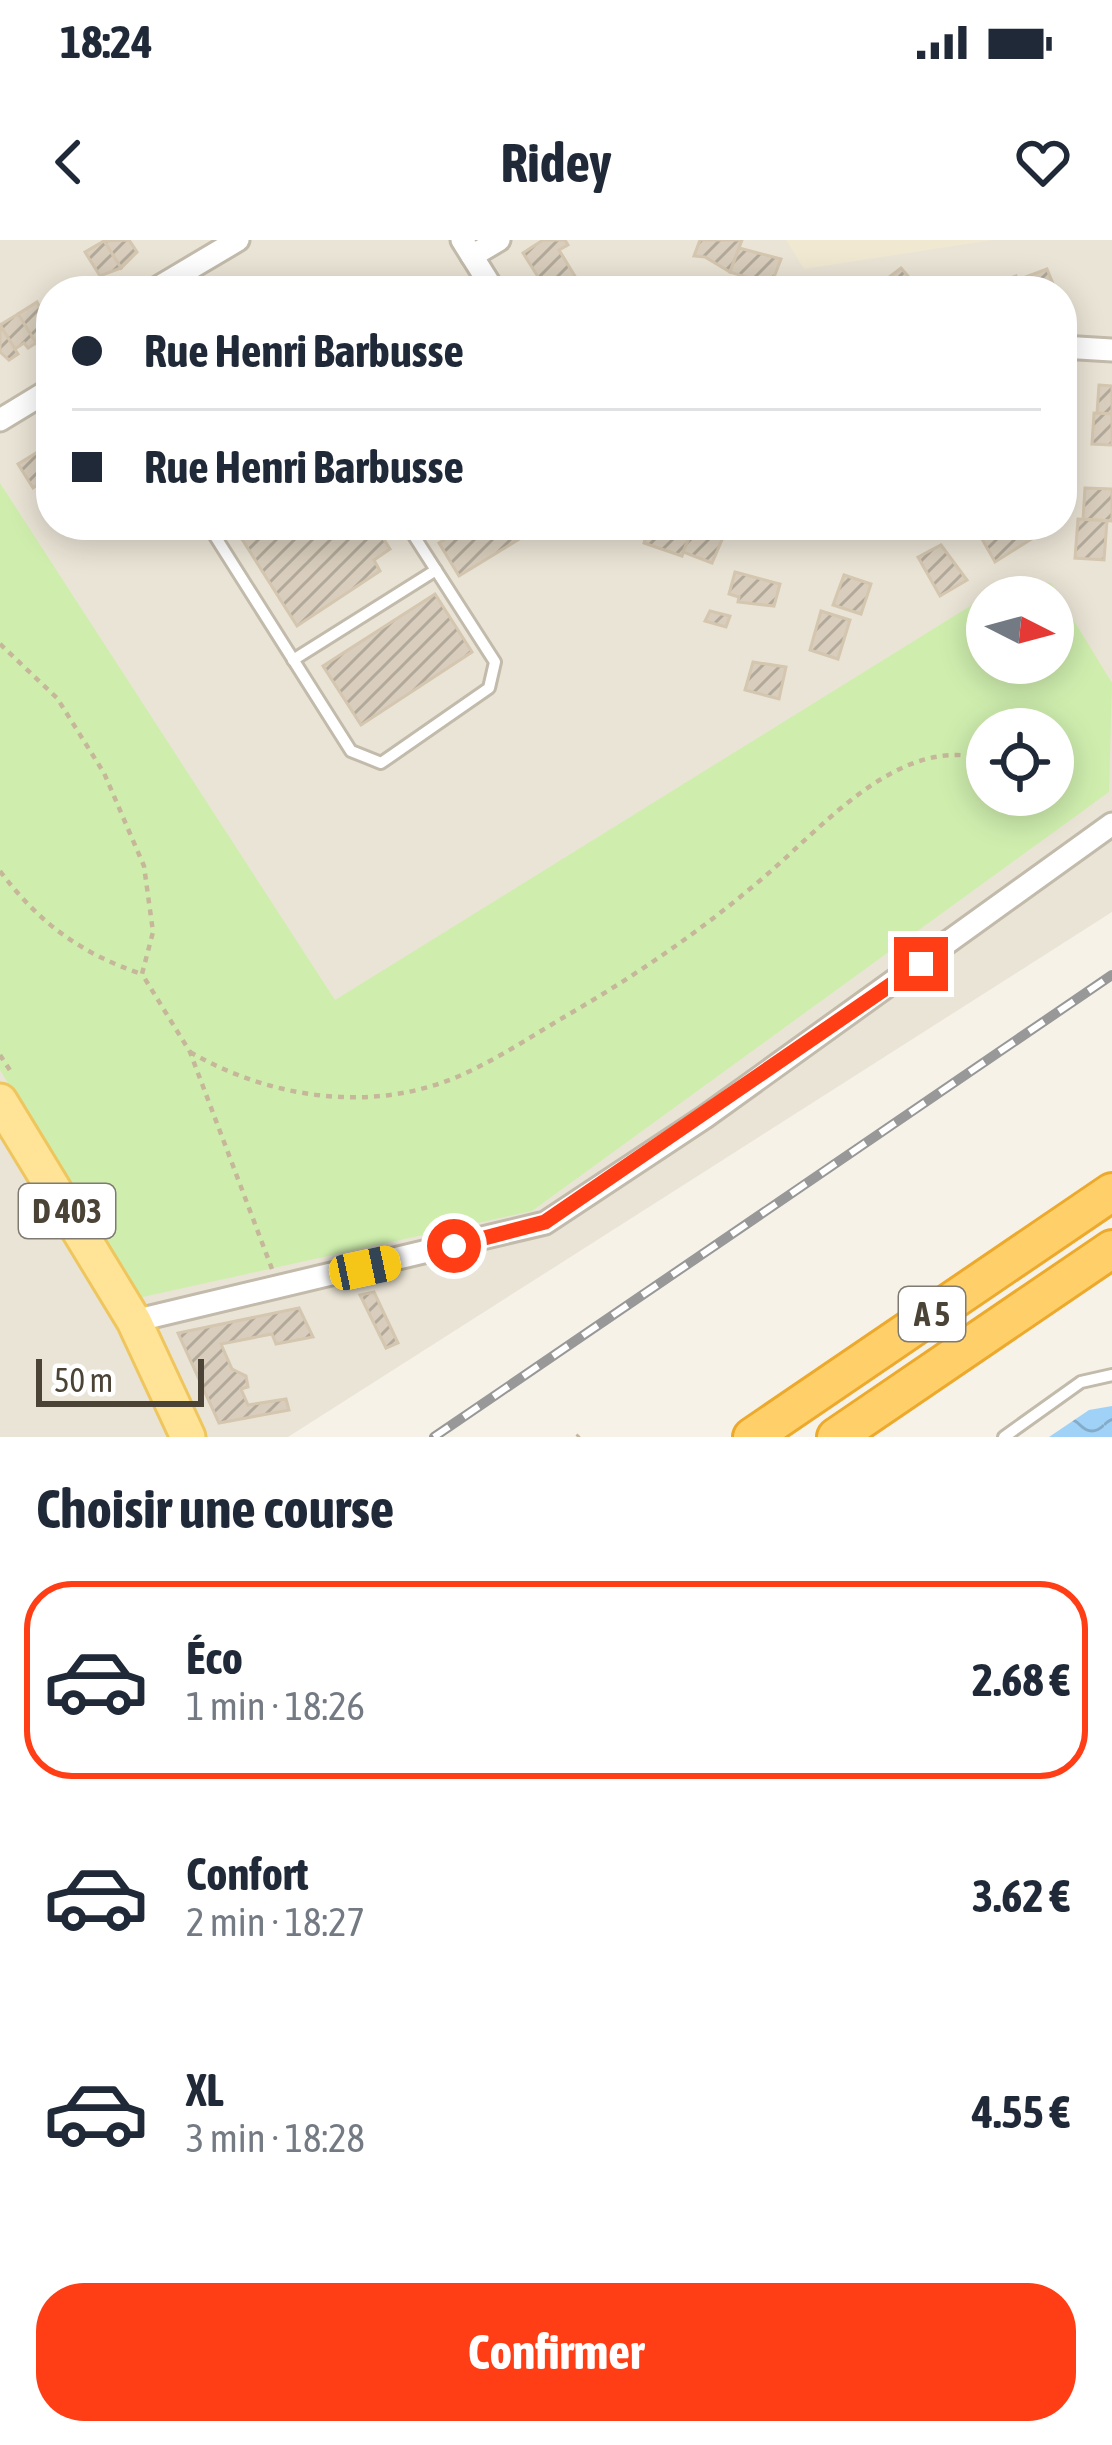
<!DOCTYPE html>
<html lang="fr">
<meta charset="utf-8">
<style>
:root{--surface:#fff;--page:#f6f6f7;--text:#1f2937;--muted:#747a83;--line:#e0e1e3;--accent:#ff3e16}
body{margin:0;font-family:"Asap Condensed",sans-serif;background:var(--page);color:var(--text);height:100vh;display:flex;flex-direction:column;font-size:45px;white-space:nowrap}
*{box-sizing:border-box;margin:0}
p{font-size:39px;color:var(--muted)}
.icon{flex:none;width:66px;height:66px;fill:none;stroke:currentColor;stroke-width:2;stroke-linecap:round;stroke-linejoin:round}
.map{position:relative;height:1197px;overflow:hidden}
.sheet{display:flex;flex-direction:column;background:var(--surface);flex:1}
.sheet>*{flex:none}
.top-card{position:absolute;left:36px;top:36px;width:1041px;height:264px;border-radius:48px;box-shadow:0 6px 30px #0003;display:grid;align-content:center;height:264px;padding:0 36px;background:var(--surface)}
.needle{width:78px;rotate:96deg}
.controls{position:absolute;left:966px;top:336px;display:grid;gap:24px}
.controls a{display:grid;place-items:center;width:108px;height:108px;border-radius:50%;background:var(--surface);box-shadow:0 6px 30px #0003;font-size:60px}
.scale{position:absolute;left:36px;bottom:30px;width:168px;box-sizing:border-box;padding-left:12px;border:6px solid #4a4336;border-top:0;font-size:33px;line-height:42px;white-space:nowrap;color:#4a4336;-webkit-text-stroke:9px #fff;paint-order:stroke}
.end{position:absolute;width:54px;height:54px;margin:-27px;border:15px solid #ff3e16;background:#fff;box-shadow:0 0 0 6px #fff}
.from{border-radius:50%}
.car{position:absolute;width:36px;height:72px;margin:-36px -18px;border-radius:15px;box-shadow:0 0 9px 3px #0007;background:linear-gradient(#f5c518 24%,#345 0 40%,#f5c518 0 76%,#345 0 86%,#f5c518 0)}
.top-card b{display:flex;align-items:center;gap:42px;height:114px;font-size:45px}
.top-card b+b{border-top:3px solid var(--line)}
.top-card i{width:30px;height:30px;background:var(--text)}
ul{padding:0;list-style:none}
li{display:flex;align-items:center;gap:36px;height:198px;margin:0 24px 18px;padding:0 12px;border:6px solid transparent;border-radius:48px}
li div{flex:1}
li b{display:block;font-size:45px}
li em{font-style:normal;font-weight:700}
li.current{border-color:var(--accent)}
li>.icon{width:108px;height:108px;stroke-width:1.5}
h2{padding:0 36px;font-size:54px;line-height:144px}
.cta{display:flex;gap:24px;margin-top:auto;padding:24px 36px}
.cta a{flex:1;height:138px;border-radius:48px;background:var(--accent);color:#fff;font-size:48px;font-weight:700;line-height:138px;text-align:center}
.status{display:flex;justify-content:space-between;align-items:center;height:84px;padding:0 60px;background:var(--surface);direction:ltr}
.status svg{height:33px;fill:currentColor}
header{display:flex;justify-content:space-between;align-items:center;height:156px;padding:0 36px;background:var(--surface);font-size:54px;font-weight:700}
.map>svg:first-child{display:block}
.residential{fill:#eae4d6;fill-rule:evenodd}
.education{fill:#f0e8d1}
.green{fill:#cfeeae;fill-rule:evenodd}
.water{fill:url(#water-waves)}
.building{fill:url(#building-hatch);stroke:#d4c6af;stroke-width:3}
.lines{fill:none;stroke-linecap:round;stroke-linejoin:round}
.service-casing{stroke:#c2baaa;stroke-width:16}
.minor-casing{stroke:#c2baaa;stroke-width:27}
.primary-casing{stroke:#efc65d;stroke-width:39}
.motorway-casing{stroke:#eda92b;stroke-width:42}
.path{stroke:#c6b79a;stroke-width:4.5;stroke-dasharray:6 6;stroke-linecap:butt}
.service{stroke:#fff;stroke-width:10}
.minor{stroke:#fff;stroke-width:21}
.primary{stroke:#ffe498;stroke-width:33}
.motorway{stroke:#ffd06a;stroke-width:36}
.rail-casing{stroke:#989898;stroke-width:10}
.rail{stroke:#fff;stroke-width:6;stroke-dasharray:18;stroke-linecap:butt}
.route{stroke:#ff3e16;stroke-width:15}
.labels{text-anchor:middle;dominant-baseline:central;stroke-width:10;stroke-linejoin:round;paint-order:stroke}
.shield{fill:#fff;stroke:#807b72;stroke-width:3}
.shield-label{font-size:33px;font-weight:bold;fill:#4a4336}
</style>
<div class="status"><b>18:24</b><svg viewBox="0 0 49 12"><path d="M0 12V9h3v3zM5 12V6h3v6zM10 12V3h3v9zM15 12V0h3v12zM26 1h20v11H26zM47 4h2v5h-2z"/></svg></div>
<header><svg class="icon" aria-label="back" viewBox="0 0 24 24"><path d="M15 5l-7 7 7 7"/></svg>Ridey<svg class="icon" aria-label="heart" viewBox="0 0 24 24"><path d="M12 20l-8-8c-3-5 5-10 8-4 3-6 11-1 8 4z"/></svg></header>
<div class="map">
<svg width="1112" height="1197" viewBox="0 0 1112 1197">
<defs>
<pattern id="water-waves" width="16" height="10" patternUnits="userSpaceOnUse" patternTransform="scale(3)"><rect width="16" height="10" fill="#a0d2f7"/><path d="M0 5q4-4 8 0t8 0" fill="none" stroke="#84acc9"/></pattern>
<pattern id="building-hatch" width="6" height="6" patternUnits="userSpaceOnUse" patternTransform="scale(3)"><rect width="6" height="6" fill="#d9cebd"/><path d="M-1 1l2-2M0 6l6-6M5 7l2-2" fill="none" stroke="#b2a99a"/></pattern>
</defs>
<rect width="100%" height="100%" fill="#f6f2e8"/>
<!-- residential -->
<path class="residential" d="M0,0h1112v672l-824,525h-288zM51,51h1011v234h-1011zM987,357h66v66h-66zM987,489h66v66h-66z"/>
<!-- education -->
<polygon class="education" points="786,0 993,0 804,29"/>
<!-- green -->
<path class="green" d="M0,243l335,517 661,-410 55,-7 61,100 -3,109 -577,419 -394,87 -138,-228zM987,357h66v66h-66zM987,489h66v66h-66z"/>
<!-- water -->
<polygon class="water" points="1112,1166 1112,1197 1049,1197 1089,1170"/>
<!-- building -->
<g class="building">
<polygon points="129,0 137,12 121,28 104,1"/>
<polygon points="543,0 565,0 568,5 559,10 584,51 547,51 523,13"/>
<polygon points="700,0 742,0 730,32 705,17 694,16"/>
<polygon points="104,1 121,28 100,36 85,12"/>
<polygon points="739,8 781,19 771,45 730,32"/>
<polygon points="901,28 920,50 879,51 876,47"/>
<polygon points="1047,29 1056,51 1022,51 1018,40"/>
<polygon points="1016,36 1022,51 987,51 986,47"/>
<polygon points="37,62 51,88 36,103 18,74"/>
<polygon points="18,74 36,103 28,108 24,103 15,109 0,85"/>
<polygon points="0,85 18,114 9,120 0,112"/>
<polygon points="1099,145 1112,146 1112,174 1097,173"/>
<polygon points="1094,173 1112,174 1112,205 1092,204"/>
<polygon points="51,204 51,236 33,248 18,224"/>
<polygon points="1085,248 1112,249 1112,281 1083,279"/>
<polygon points="1078,279 1107,281 1104,320 1075,318"/>
<polygon points="233,285 375,285 390,309 374,320 380,331 297,386"/>
<polygon points="468,285 542,285 459,336 439,303"/>
<polygon points="650,285 692,289 682,316 644,303"/>
<polygon points="695,285 724,295 712,323 683,312"/>
<polygon points="1004,285 1025,285 1033,298 995,322 982,299"/>
<polygon points="941,305 967,340 940,356 918,317"/>
<polygon points="735,332 780,344 774,366 738,362 739,357 729,354"/>
<polygon points="844,335 871,344 861,374 833,365"/>
<polygon points="435,354 472,412 361,485 323,426"/>
<polygon points="710,371 730,376 726,387 705,381"/>
<polygon points="821,371 850,380 838,419 810,410"/>
<polygon points="753,422 786,427 779,459 745,450"/>
<polygon points="374,1052 398,1103 386,1108 360,1055"/>
<polygon points="299,1068 313,1097 276,1104 272,1094 221,1104 232,1129 246,1136 248,1147 241,1149 248,1165 286,1159 289,1170 219,1183 178,1093"/>
</g>
<g class="lines">
<!-- service casing -->
<g class="service-casing">
<g id="service">
<polyline points="208,285 351,511 381,523 489,448 495,422 407,285"/>
<polyline points="293,420 436,330"/>
<polyline points="1004,1197 1081,1142 1112,1135"/>
</g>
</g>
<!-- minor casing -->
<g class="minor-casing">
<g id="minor">
<polyline points="462,0 494,51"/>
<polyline points="472,16 499,0"/>
<polyline points="152,51 238,0"/>
<polyline points="1062,107 1112,110"/>
<polyline points="0,180 51,149"/>
<polyline points="134,1081 545,983 705,877 1112,584"/>
</g>
</g>
<!-- primary casing -->
<g class="primary-casing">
<polyline id="primary" points="0,861 134,1081 188,1197"/>
</g>
<!-- motorway casing -->
<g class="motorway-casing">
<g id="motorway">
<polyline points="752,1197 1112,952"/>
<polyline points="836,1197 1112,1009"/>
</g>
</g>
<!-- path -->
<g class="path">
<polyline points="0,404 57,458 104,533 144,626 153,692 142,734 190,812 272,1029"/>
<path d="M0,631c38,51 81,83 142,103"/>
<path d="M190,812c78,45 176,61 262,27 42,-17 81,-44 119,-66 72,-42 138,-88 200,-142 56,-49 133,-138 216,-111"/>
<polyline points="0,815 13,835"/>
<polyline points="577,1197 579,1195"/>
</g>
<!-- service -->
<use href="#service" class="service"/>
<!-- minor -->
<use href="#minor" class="minor"/>
<!-- primary -->
<use href="#primary" class="primary"/>
<!-- motorway -->
<use href="#motorway" class="motorway"/>
<!-- rail casing -->
<g class="rail-casing">
<polyline id="rail" points="434,1197 1112,735"/>
</g>
<!-- rail -->
<use href="#rail" class="rail"/>
</g>
<g class="lines">
<!-- route -->
<polyline class="route" points="454,1006 545,982 921,724"/>
</g>
<g class="labels">
<!-- shield labels -->
<g class="shield">
<rect x="19" y="944" width="96" height="54" rx="9"/>
<rect x="899" y="1047" width="66" height="54" rx="9"/>
</g>
<g class="shield-label">
<text x="67" y="971">D 403</text>
<text x="932" y="1074">A 5</text>
</g>
</g>
</svg>
<div class="controls">
<a><svg class="needle" viewBox="-14 -14 28 28"><path d="M0-13l5 13h-10z" fill="#e53935"/><path d="M0 13l5-13h-10z" fill="#747a83"/></svg></a>
<a><svg class="icon" aria-label="locate" viewBox="0 0 24 24"><circle cx="12" cy="12" r="6"/><path d="M12 2v4M12 18v4M2 12h4M18 12h4"/></svg></a>
</div>
<div class="scale">50 m</div>
<i class="end from" style="left:454px;top:1006px"></i>
<i class="end" style="left:921px;top:724px"></i>
<i class="car" style="left:365px;top:1028px;rotate:78deg"></i>
<div class="top-card">
<b><i class="from"></i>Rue Henri Barbusse</b>
<b><i></i>Rue Henri Barbusse</b>
</div>
</div>
<section class="sheet">
<h2>Choisir une course</h2>
<ul>
<li class="current"><svg class="icon" aria-label="car" viewBox="0 0 24 24"><path d="M5 17H2v-5l4-1 3-4h7l3 4 3 1v5h-3M9 17h6M6 11h13"/><circle cx="7" cy="17" r="2"/><circle cx="17" cy="17" r="2"/></svg><div><b>Éco</b><p>1 min · 18:26</p></div><em>2.68 €</em></li>
<li><svg class="icon" aria-label="car" viewBox="0 0 24 24"><path d="M5 17H2v-5l4-1 3-4h7l3 4 3 1v5h-3M9 17h6M6 11h13"/><circle cx="7" cy="17" r="2"/><circle cx="17" cy="17" r="2"/></svg><div><b>Confort</b><p>2 min · 18:27</p></div><em>3.62 €</em></li>
<li><svg class="icon" aria-label="car" viewBox="0 0 24 24"><path d="M5 17H2v-5l4-1 3-4h7l3 4 3 1v5h-3M9 17h6M6 11h13"/><circle cx="7" cy="17" r="2"/><circle cx="17" cy="17" r="2"/></svg><div><b>XL</b><p>3 min · 18:28</p></div><em>4.55 €</em></li>
</ul>
<div class="cta"><a>Confirmer</a></div>
</section>
